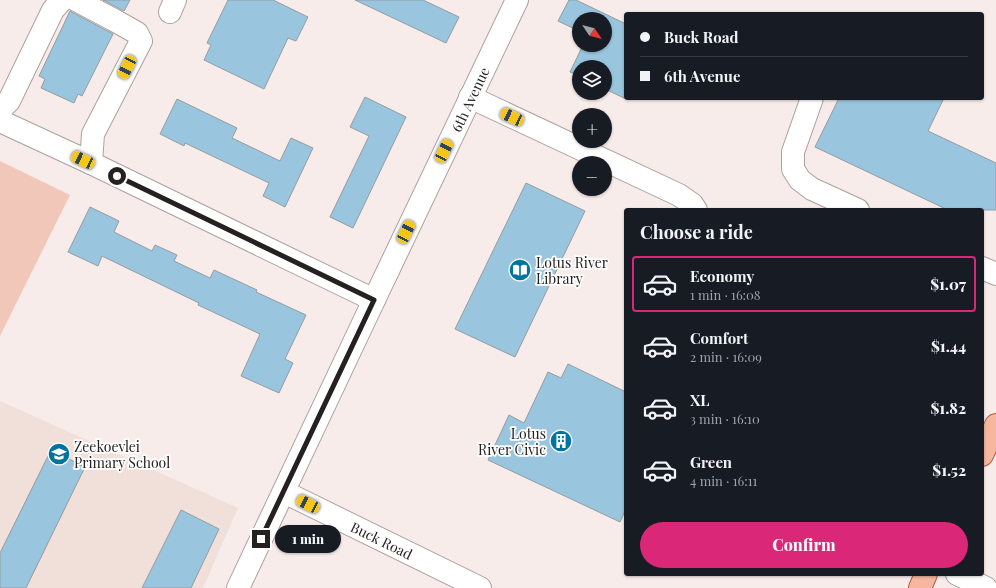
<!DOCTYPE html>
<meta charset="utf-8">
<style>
:root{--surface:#171b24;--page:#242831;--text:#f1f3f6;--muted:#9ea1a6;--line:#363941;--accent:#db2777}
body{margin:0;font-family:"Playfair Display",serif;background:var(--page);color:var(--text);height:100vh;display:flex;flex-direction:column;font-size:15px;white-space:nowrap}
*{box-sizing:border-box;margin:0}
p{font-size:13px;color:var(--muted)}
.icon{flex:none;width:22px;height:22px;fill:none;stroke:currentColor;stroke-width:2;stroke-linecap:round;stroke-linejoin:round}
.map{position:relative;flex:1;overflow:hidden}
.panel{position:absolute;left:624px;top:208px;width:360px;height:368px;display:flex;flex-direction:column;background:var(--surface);border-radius:4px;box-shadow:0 1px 3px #0004}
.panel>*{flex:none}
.top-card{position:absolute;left:624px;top:12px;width:360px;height:88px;border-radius:4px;box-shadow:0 1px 3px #0004;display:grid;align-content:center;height:88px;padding:0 16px;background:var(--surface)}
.needle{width:26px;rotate:125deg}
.buttons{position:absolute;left:572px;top:12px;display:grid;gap:8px}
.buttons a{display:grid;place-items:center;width:40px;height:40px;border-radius:50%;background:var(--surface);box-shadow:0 1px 3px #0004;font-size:20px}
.end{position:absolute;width:18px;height:18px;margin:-9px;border:5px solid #252120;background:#fff;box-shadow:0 0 0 2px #fff}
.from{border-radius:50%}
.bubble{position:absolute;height:28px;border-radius:14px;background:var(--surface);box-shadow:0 1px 3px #0004;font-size:13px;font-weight:800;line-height:28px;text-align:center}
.car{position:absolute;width:12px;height:24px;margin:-12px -6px;border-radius:5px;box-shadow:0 0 3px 1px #0007;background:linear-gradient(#f5c518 24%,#345 0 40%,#f5c518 0 76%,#345 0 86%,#f5c518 0)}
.top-card b{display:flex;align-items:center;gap:14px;height:38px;font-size:15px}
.top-card b+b{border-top:1px solid var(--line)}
.top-card i{width:10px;height:10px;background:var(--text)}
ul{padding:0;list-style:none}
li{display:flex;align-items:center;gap:12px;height:56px;margin:0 8px 6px;padding:0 8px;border:2px solid transparent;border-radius:4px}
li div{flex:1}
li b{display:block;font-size:15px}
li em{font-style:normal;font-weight:800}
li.on{border-color:var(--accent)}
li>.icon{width:36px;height:36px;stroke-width:1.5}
h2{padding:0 16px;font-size:18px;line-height:48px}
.action{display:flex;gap:8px;margin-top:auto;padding:8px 16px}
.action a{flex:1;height:46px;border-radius:24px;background:var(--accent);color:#fff;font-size:16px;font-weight:800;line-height:46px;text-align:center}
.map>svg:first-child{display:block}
.built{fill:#f1dfd9}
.green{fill:#f1c7b9}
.building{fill:#99c6de;stroke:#949ca1}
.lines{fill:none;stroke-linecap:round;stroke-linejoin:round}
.minor-casing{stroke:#aba19e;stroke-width:24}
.major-casing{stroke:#aa6248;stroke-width:24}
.minor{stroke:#fff;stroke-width:22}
.major{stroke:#f7b69e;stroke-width:22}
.route{stroke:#252120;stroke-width:5}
.labels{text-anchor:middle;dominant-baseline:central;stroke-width:3.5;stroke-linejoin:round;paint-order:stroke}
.street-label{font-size:14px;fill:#252120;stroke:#fff}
.poi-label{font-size:14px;fill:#252120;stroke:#fff;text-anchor:start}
</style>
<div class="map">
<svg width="996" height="588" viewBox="0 0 996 588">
<rect width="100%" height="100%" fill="#f7ece9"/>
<!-- built -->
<polygon class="built" points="0,401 238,508 203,588 0,588"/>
<!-- green -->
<polygon class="green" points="0,161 70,195 0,336"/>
<!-- building -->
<g class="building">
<polygon points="103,0 130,0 124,11"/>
<polygon points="228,0 273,0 308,17 296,41 288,38 264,89 204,60 211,45 207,43"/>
<polygon points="355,0 423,0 459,17 446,43"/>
<polygon points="569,0 576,0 626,24 626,99 605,89 605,67 579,67 579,76 570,72 583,45 605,45 605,19 579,19 579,31 558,21"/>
<polygon points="70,11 113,34 82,96 78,94 74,103 41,88 45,79 39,76"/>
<polygon points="365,97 406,117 353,228 330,217 369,136 350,127"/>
<polygon points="839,98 944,98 928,131 996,163 996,210 948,210 815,147"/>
<polygon points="177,99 237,128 232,138 280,161 291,138 313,148 285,207 263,196 269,183 185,143 184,146 160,134"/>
<polygon points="526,183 585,211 515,357 455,329"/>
<polygon points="90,207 119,221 114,232 152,251 155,245 177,255 174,261 210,278 214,270 257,290 256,292 306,315 285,359 293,363 279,393 241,376 260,334 198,305 199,303 102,256 98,266 68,252"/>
<polygon points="568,364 626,392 626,509 620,522 488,460 509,415 524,423 548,372 561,378"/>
<polygon points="51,450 85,467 26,588 0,588 0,553"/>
<polygon points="181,510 219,529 191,588 142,588"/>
</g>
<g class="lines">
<!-- minor casing -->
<g class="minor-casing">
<g id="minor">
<polyline points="76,0 114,20 137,33 141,41 93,134 91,163"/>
<polyline points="170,12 175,0"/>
<polyline points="470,97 679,195 692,204 696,210"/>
<polyline points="812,98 793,152 793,169 800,180 812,189 858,210"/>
<polyline points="0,110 9,101 53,10 62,0"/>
<polyline points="0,121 91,163 374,300"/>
<polyline points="982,268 996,274"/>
<path id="s1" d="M284,492l196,96"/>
<polyline points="957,574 986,588"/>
<path id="s2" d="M238,588l136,-288 143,-300"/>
</g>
</g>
<!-- major casing -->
<g class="major-casing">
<g id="major">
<polyline points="982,455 996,425"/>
<polyline points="920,588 926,574"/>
</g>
</g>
<!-- minor -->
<use href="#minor" class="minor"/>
<!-- major -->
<use href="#major" class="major"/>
</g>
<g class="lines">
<!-- route -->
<polyline class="route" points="117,176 374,300 261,539"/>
</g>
<!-- icons -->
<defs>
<g id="library-disc" transform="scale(1.15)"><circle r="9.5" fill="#00749e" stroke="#fff"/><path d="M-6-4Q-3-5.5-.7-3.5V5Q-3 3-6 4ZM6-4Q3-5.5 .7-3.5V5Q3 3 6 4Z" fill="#fff"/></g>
<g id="building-disc" transform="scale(1.15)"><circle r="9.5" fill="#00749e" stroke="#fff"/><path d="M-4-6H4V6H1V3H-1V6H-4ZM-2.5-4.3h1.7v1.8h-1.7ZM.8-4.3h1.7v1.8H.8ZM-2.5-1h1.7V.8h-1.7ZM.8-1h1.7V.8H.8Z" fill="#fff"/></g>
<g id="school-disc" transform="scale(1.15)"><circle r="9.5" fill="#00749e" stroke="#fff"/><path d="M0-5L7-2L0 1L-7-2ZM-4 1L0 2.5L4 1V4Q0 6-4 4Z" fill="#fff"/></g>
</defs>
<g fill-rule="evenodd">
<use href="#library-disc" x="520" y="270"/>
<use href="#building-disc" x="561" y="441"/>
<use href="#school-disc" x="59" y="454"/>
</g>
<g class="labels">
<!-- street labels -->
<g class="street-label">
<text stroke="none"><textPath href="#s2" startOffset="541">6th Avenue</textPath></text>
<text stroke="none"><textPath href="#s1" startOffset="109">Buck Road</textPath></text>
</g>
<!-- poi labels -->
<g class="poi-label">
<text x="536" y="262">Lotus River<tspan x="536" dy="16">Library</tspan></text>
<text x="546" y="433" text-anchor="end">Lotus<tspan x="546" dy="16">River Civic</tspan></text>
<text x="74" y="446">Zeekoevlei<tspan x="74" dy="16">Primary School</tspan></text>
</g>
</g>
</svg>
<div class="buttons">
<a><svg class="needle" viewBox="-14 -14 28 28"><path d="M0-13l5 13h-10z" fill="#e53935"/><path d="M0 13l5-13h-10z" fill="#9ea1a6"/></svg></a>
<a><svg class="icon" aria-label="layers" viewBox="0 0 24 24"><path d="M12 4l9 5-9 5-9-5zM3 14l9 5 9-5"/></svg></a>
<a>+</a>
<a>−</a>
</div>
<i class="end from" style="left:117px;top:176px"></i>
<i class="end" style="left:261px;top:539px"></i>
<div class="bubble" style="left:275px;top:525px;width:66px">1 min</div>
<i class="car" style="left:127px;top:67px;rotate:207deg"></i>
<i class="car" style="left:512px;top:117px;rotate:295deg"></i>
<i class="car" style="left:444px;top:151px;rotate:26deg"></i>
<i class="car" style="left:83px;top:160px;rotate:295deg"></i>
<i class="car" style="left:406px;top:232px;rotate:26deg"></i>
<i class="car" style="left:308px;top:504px;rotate:296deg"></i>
<div class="top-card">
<b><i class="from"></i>Buck Road</b>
<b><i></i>6th Avenue</b>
</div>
<section class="panel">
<h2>Choose a ride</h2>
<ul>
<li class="on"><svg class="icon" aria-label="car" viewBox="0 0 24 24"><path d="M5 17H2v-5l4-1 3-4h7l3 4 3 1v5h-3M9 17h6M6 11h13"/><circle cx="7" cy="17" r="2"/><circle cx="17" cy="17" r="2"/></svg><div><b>Economy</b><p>1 min · 16:08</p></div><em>$1.07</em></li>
<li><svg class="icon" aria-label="car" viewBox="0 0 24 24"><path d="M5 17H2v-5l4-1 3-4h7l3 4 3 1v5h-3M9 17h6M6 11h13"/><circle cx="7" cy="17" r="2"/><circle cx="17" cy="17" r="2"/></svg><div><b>Comfort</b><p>2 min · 16:09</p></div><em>$1.44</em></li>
<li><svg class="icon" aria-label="car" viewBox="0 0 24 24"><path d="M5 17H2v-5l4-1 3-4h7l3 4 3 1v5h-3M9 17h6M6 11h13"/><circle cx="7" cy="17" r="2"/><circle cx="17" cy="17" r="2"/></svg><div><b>XL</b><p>3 min · 16:10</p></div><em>$1.82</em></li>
<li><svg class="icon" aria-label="car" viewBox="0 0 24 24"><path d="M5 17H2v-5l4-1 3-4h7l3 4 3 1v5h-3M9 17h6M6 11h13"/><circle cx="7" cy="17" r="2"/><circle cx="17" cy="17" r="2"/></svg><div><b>Green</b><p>4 min · 16:11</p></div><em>$1.52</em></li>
</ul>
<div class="action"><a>Confirm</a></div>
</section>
</div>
